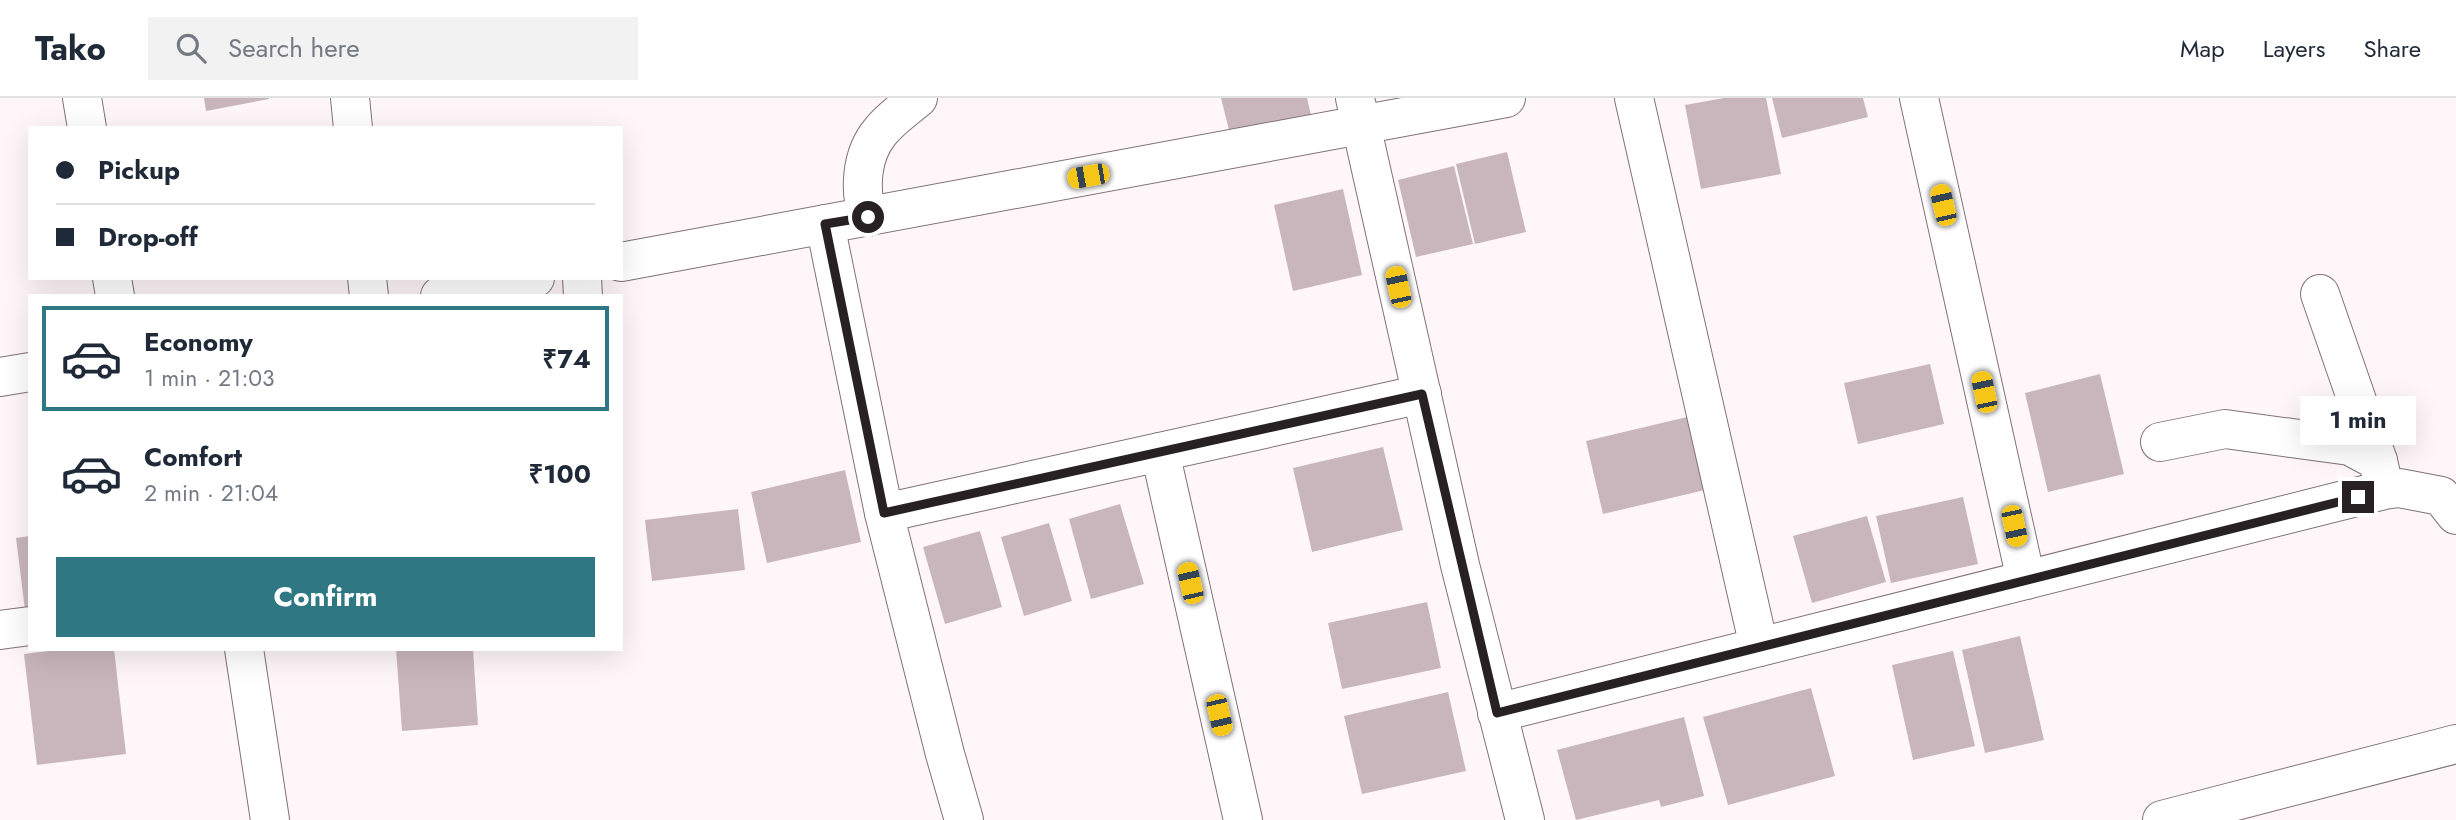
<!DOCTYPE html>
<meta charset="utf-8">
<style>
:root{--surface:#fff;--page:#f2f2f3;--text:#1f2937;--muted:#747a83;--line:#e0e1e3;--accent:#2f7782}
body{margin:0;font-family:Jost,sans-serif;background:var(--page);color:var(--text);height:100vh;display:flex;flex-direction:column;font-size:26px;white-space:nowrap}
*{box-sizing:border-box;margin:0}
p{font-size:23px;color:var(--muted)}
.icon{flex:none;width:38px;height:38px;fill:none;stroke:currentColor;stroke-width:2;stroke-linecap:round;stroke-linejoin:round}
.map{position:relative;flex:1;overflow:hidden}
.panel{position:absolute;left:28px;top:196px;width:595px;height:357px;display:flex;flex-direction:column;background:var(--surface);border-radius:0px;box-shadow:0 7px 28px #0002}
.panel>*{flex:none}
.guide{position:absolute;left:28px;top:28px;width:595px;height:154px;border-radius:0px;box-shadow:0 7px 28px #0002;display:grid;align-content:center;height:154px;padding:0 28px;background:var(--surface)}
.end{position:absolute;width:32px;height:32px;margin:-16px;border:9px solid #282123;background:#fff;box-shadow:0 0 0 4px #fff}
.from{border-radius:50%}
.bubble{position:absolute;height:49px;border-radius:0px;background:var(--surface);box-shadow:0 7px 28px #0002;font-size:23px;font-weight:700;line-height:49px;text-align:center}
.car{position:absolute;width:21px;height:42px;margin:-21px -10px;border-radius:9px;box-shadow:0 0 5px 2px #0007;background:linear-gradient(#f5c518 24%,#345 0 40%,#f5c518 0 76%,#345 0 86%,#f5c518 0)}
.guide b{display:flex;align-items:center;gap:24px;height:66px;font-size:26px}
.guide b+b{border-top:2px solid var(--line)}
.guide i{width:18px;height:18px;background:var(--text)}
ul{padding:12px 0 0;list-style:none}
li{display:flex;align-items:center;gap:21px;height:105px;margin:0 14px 10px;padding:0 14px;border:4px solid transparent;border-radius:0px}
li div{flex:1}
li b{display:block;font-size:26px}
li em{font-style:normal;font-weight:700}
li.current{border-color:var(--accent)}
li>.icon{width:63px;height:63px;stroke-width:1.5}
.action{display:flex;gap:14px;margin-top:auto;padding:14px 28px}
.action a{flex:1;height:80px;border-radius:0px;background:var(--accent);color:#fff;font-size:28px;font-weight:700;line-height:80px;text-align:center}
header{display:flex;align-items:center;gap:42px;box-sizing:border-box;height:98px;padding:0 35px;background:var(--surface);border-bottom:2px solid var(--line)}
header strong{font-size:33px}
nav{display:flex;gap:38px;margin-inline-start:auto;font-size:24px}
.search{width:490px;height:63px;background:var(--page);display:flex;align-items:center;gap:18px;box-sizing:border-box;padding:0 24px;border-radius:0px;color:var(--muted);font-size:26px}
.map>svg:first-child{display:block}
.building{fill:#c9b6bc}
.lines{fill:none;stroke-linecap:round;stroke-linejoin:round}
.minor-casing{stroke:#827175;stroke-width:40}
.minor{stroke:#fff;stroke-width:38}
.route{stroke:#282123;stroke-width:9}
</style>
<header>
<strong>Tako</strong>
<div class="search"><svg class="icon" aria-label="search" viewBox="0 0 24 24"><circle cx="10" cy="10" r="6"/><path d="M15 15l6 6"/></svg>Search here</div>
<nav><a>Map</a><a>Layers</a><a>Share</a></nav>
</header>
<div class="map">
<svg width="2456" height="722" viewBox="0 0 2456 722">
<rect width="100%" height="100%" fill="#fef6f8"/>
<!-- building -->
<g class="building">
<polygon points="204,0 269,0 269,1 206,13"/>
<polygon points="1221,0 1307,0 1311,17 1230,36"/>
<polygon points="1724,0 1766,0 1781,76 1701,91 1685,7"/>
<polygon points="1772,0 1863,0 1868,19 1782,40"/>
<polygon points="1507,54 1526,134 1475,146 1456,66"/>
<polygon points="1454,68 1473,146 1416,159 1398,82"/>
<polygon points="1343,91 1362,177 1293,193 1274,107"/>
<polygon points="1930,266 1944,326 1858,346 1844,285"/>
<polygon points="2100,276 2124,376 2048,394 2025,295"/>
<polygon points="1687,319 1705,392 1603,416 1586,343"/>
<polygon points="1383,349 1403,432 1312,454 1293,370"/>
<polygon points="845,372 861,444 767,465 751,394"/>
<polygon points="1963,399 1978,466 1891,485 1876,418"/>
<polygon points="1120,406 1144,486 1091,501 1069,421"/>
<polygon points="738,411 745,472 652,483 645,422"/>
<polygon points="1867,418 1886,484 1812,505 1793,438"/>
<polygon points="1049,425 1072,503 1024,518 1001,439"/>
<polygon points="980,433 1002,509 945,526 923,449"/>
<polygon points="30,438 30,511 25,512 16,440"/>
<polygon points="1427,504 1441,570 1342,591 1328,525"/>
<polygon points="2020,538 2044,642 1985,655 1962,552"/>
<polygon points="65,551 114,551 126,656 37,667 24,556"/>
<polygon points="396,551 473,551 478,627 402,633"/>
<polygon points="1953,553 1975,648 1913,662 1892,567"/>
<polygon points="1811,590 1835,678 1728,707 1703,619"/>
<polygon points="1448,594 1466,673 1362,696 1344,618"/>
<polygon points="1684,619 1704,698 1661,709 1659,702 1576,722 1557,652"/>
</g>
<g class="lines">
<!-- minor casing -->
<g class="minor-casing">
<g id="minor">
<polyline points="82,0 87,30"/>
<polyline points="350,0 353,30"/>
<polyline points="1355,0 1460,467 1525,722"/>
<polyline points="1634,0 1759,549"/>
<polyline points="1919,0 2026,482"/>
<path d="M868,119c-9,-27 -7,-62 12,-85 10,-13 25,-23 38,-34"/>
<polyline points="825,126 884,415 945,656 964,722"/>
<polyline points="621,164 1506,0"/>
<polyline points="112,180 115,198"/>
<polyline points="367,180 369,198"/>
<polyline points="582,180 583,198"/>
<polyline points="2320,196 2378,363 2381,376"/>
<polyline points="440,198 535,180"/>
<polyline points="0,279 30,274"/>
<polyline points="2160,344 2225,331 2350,348 2378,363"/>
<polyline points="1160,354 1243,722"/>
<polyline points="884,415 1422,296"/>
<polyline points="0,532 30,528"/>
<polyline points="244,551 270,722"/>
<polyline points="1497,615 2384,392 2399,390 2441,398 2456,417"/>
<polyline points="2162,722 2456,646"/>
</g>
</g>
<!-- minor -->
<use href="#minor" class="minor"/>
</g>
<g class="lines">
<!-- route -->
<polyline class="route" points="868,119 825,126 884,415 1422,296 1497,615 2358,399"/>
</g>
</svg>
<i class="end from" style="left:868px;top:119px"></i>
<i class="end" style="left:2358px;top:399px"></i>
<div class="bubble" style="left:2300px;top:298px;width:116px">1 min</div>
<i class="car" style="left:1088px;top:78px;rotate:260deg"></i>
<i class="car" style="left:1943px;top:107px;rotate:347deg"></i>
<i class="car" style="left:1398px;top:189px;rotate:348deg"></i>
<i class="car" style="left:1984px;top:294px;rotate:348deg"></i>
<i class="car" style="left:2014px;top:428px;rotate:168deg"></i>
<i class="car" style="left:1190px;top:485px;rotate:347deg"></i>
<i class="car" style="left:1219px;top:617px;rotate:167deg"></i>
<div class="guide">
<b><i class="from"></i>Pickup</b>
<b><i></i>Drop-off</b>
</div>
<section class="panel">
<ul>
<li class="current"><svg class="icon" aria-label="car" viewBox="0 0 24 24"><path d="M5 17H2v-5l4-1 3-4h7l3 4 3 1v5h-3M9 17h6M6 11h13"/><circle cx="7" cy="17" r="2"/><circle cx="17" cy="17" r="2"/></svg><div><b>Economy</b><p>1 min · 21:03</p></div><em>₹74</em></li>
<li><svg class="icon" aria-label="car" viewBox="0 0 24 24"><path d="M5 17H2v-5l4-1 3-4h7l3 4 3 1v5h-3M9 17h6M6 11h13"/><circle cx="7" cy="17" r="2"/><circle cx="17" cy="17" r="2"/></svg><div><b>Comfort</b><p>2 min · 21:04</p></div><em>₹100</em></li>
</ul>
<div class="action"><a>Confirm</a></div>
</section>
</div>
